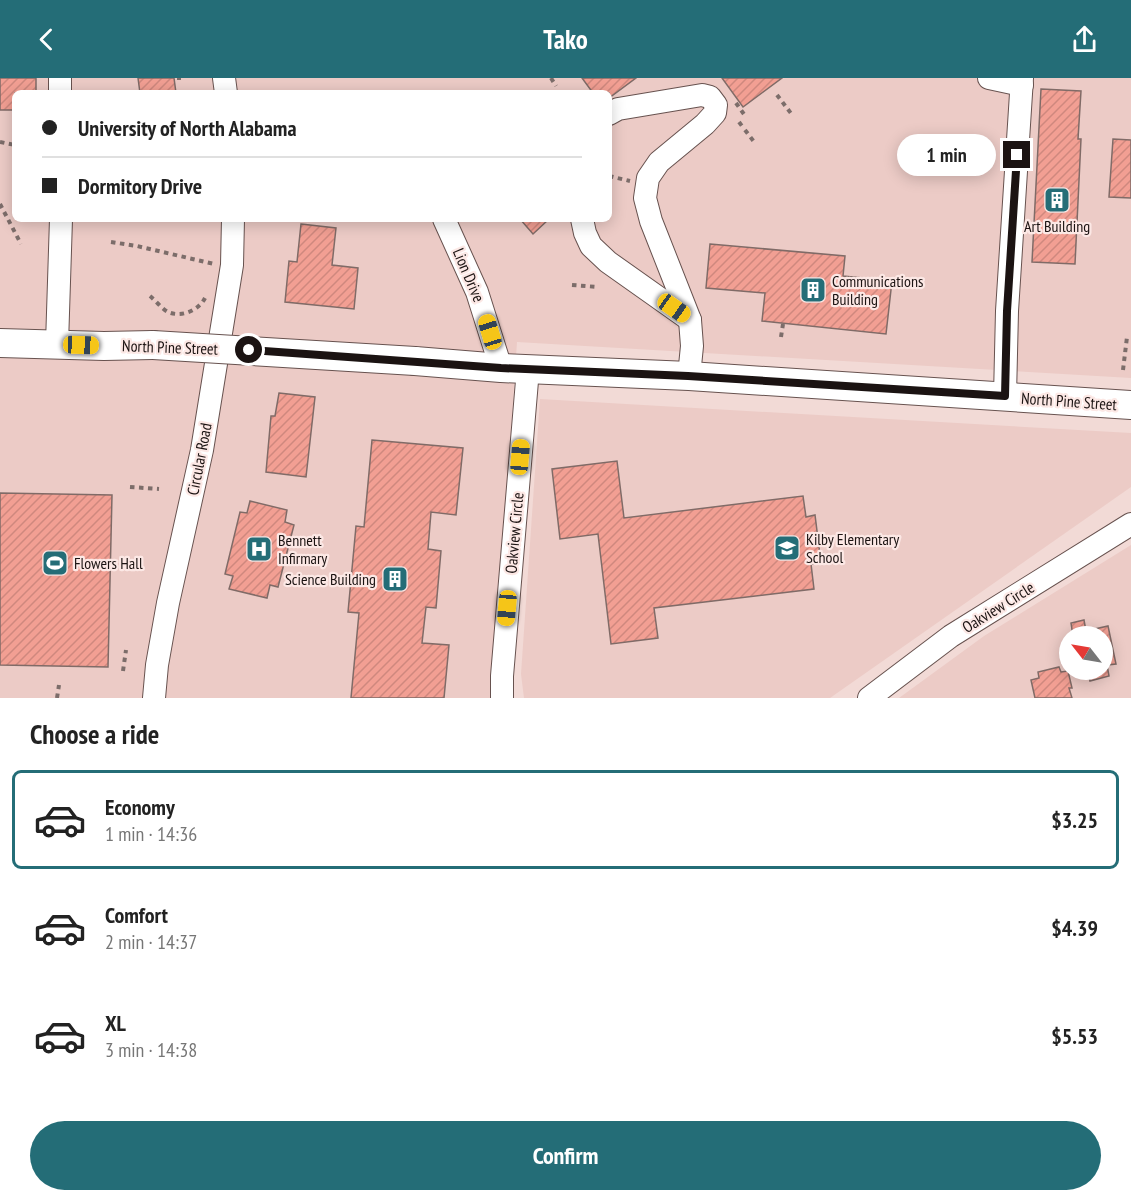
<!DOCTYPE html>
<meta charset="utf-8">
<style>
:root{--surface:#fff;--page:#f2f2f2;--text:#222;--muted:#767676;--line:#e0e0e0;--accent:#246d77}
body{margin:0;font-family:"PT Sans Narrow",sans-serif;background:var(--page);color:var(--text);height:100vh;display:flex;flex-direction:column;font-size:22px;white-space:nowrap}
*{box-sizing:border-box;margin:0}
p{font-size:20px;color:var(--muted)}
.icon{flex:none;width:33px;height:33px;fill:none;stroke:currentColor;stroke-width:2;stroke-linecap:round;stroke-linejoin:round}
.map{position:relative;height:620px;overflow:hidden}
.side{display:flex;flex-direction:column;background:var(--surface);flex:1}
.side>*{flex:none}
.top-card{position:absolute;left:12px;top:12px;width:600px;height:132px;border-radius:9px;box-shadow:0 3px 15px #0003;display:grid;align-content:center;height:132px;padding:0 30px;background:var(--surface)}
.needle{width:39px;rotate:301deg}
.tools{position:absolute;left:1059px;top:548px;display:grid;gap:12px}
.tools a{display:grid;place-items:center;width:54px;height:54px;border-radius:50%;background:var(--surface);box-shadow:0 3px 15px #0003;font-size:30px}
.end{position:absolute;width:27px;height:27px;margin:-14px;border:8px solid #1b1312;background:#fff;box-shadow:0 0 0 3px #fff}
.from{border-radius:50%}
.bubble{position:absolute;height:42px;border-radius:21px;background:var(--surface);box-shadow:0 3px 15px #0003;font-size:20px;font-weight:800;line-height:42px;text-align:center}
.car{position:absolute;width:18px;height:36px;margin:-18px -9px;border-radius:8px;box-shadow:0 0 4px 2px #0007;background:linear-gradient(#f5c518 24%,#345 0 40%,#f5c518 0 76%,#345 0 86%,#f5c518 0)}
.top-card b{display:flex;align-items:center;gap:21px;height:57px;font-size:22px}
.top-card b+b{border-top:2px solid var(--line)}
.top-card i{width:15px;height:15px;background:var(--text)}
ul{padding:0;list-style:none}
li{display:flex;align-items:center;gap:18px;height:99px;margin:0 12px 9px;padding:0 18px;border:3px solid transparent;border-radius:9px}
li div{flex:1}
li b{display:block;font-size:22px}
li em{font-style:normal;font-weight:800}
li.current{border-color:var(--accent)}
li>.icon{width:54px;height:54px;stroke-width:1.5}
h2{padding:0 30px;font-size:27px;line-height:72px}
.cta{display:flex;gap:12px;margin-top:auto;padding:12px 30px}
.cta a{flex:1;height:69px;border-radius:36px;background:var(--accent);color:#fff;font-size:24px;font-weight:800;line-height:69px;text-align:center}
header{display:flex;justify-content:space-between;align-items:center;height:78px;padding:0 30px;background:var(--accent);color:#fff;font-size:27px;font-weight:800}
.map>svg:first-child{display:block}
.built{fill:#eccbc6;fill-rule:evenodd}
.building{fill:url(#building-hatch);stroke:#806b67;stroke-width:1.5}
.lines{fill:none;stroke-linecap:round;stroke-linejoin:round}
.minor-casing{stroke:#67524f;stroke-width:24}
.major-casing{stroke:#67524f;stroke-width:30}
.path{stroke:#7c6d6a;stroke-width:4;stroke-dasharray:4.5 4.5;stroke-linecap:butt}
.minor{stroke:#fff;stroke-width:22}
.major{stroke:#fff;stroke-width:28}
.major-bridge-casing{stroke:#67524f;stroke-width:30;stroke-linecap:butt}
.major-bridge{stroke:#fff;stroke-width:28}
.route{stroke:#1b1312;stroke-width:8}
.labels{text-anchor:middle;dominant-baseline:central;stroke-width:4.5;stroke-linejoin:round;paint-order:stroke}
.poi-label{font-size:16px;fill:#1b1312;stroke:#fce8e5;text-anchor:start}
.street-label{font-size:16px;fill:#1b1312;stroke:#fce8e5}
</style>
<header><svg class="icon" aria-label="back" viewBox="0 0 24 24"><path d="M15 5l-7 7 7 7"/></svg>Tako<svg class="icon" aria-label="share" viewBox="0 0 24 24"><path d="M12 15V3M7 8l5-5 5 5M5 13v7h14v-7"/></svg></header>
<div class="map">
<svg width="1131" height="620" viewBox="0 0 1131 620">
<defs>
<pattern id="building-hatch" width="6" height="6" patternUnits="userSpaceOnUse" patternTransform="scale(1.5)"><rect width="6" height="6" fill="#f29f93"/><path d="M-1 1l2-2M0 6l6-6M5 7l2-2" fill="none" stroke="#cf887e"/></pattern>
</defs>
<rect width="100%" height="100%" fill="#f2dad6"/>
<!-- built -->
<g class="built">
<path d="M0,0h1131v300l-614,-36 -24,356h-493zM15,15h594v126h-594z"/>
<polygon points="540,321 1131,355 1131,409 830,620 524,620 521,596"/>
<path d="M1131,467v153h-232l85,-62zM1070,558h32v33h-32z"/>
</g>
<!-- building -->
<g class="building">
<polygon points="0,0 36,0 36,15 15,15 15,32 0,32"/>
<polygon points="138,0 174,0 176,15 140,15"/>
<polygon points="582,0 636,0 609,20 609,15 593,15"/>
<polygon points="722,0 782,0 743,29"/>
<polygon points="1041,11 1081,13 1078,61 1081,61 1075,186 1032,184"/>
<polygon points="1113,61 1131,62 1131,120 1109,119"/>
<polygon points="520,141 549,141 533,156"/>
<polygon points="301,146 336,150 332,187 358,190 354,231 285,224 289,183 297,184"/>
<polygon points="710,166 845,178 843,198 892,203 886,256 762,243 765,215 706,210"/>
<polygon points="279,315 315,319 306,399 266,394 271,338 275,338"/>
<polygon points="372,362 463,370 456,437 431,434 428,471 441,473 436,530 426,529 422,565 449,567 444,620 351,620 359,535 348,534 356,448 364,449"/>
<polygon points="617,383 624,440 803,418 806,439 815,437 821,485 811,486 814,511 654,530 658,560 611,566 598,456 560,461 552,391"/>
<polygon points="0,415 112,417 108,589 0,587"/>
<polygon points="250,423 287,432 285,444 294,447 278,509 270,507 267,520 229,511 233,498 225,496 240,434 247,435"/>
<polygon points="1084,542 1086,553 1108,548 1116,586 1107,587 1109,598 1090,603 1088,594 1091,594 1091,592 1085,593 1085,591 1102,591 1102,558 1073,558 1071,545"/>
<polygon points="1059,589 1061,594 1068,593 1072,610 1069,610 1072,620 1035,620 1031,602 1039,600 1038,594"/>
</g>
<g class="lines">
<!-- minor casing -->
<g class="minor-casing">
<g id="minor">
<polyline points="60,0 60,15"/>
<polyline points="224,0 226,15"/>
<polyline points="989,0 1022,7"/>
<polyline points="609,36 618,31 702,17 710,19 716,27 715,35 705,46 659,84 648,100 645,120 651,143 690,242 692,268 689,298"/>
<polyline points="444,141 477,214 501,290"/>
<polyline points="582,141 585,155 591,168 608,184 690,242"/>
<polyline points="57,266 61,141"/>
<polyline points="1005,318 1007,233 1022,0"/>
<polyline points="154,620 157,587 168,525 202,372 232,187 233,141"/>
<polyline points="502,620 502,598 528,291"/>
<polyline points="869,620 951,558 1131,446"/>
</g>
</g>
<!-- major casing -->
<g class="major-casing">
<g id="major">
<polyline points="0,265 104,268 153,267"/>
<polyline points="415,283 501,290 689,298 1131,327"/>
</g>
</g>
<!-- path -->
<g class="path">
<polyline points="179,0 179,2"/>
<polyline points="551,0 556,8"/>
<polyline points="777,17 793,38"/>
<polyline points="736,25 746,39"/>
<polyline points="739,44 742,48"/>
<polyline points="745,52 755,65"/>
<polyline points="0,64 15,67"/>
<polyline points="609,98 630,103"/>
<polyline points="0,126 21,166"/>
<polyline points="111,164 137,168 214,186"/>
<polyline points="572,207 598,209"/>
<path d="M150,218c5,4 12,13 18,16 14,6 31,-2 37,-14"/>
<polyline points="781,259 783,246"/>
<polyline points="1123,292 1127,259"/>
<polyline points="130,409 159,411"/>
<polyline points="123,593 126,572"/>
<polyline points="57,620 59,607"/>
</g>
<!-- minor -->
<use href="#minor" class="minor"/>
<!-- major -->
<use href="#major" class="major"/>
<!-- major-bridge casing -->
<g class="major-bridge-casing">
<polyline id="major-bridge" points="153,267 415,283"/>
</g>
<!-- major-bridge -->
<use href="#major-bridge" class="major-bridge"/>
</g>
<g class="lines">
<!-- route -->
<polyline class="route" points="249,272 501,290 688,298 1005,318 1007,233 1017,77"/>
</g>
<!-- icons -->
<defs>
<g id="building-square" transform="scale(1.35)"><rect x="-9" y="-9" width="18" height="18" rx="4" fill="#246d77" stroke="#fce8e5"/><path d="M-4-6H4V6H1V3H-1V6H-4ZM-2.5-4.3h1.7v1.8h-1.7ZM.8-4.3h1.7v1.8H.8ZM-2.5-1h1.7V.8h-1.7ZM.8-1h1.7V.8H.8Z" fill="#fff"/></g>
<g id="school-square" transform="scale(1.35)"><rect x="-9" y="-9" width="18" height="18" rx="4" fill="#246d77" stroke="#fce8e5"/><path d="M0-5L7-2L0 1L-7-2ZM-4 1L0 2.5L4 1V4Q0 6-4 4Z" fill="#fff"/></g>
<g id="hospital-square" transform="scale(1.35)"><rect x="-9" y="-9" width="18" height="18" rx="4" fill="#246d77" stroke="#fce8e5"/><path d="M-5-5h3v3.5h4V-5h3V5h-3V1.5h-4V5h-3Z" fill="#fff"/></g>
<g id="stadium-square" transform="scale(1.35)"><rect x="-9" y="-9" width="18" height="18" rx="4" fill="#246d77" stroke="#fce8e5"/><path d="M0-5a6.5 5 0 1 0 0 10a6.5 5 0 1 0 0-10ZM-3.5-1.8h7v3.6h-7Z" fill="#fff"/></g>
</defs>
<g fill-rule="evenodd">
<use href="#building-square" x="1057" y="122"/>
<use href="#building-square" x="813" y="212"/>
<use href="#school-square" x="787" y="470"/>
<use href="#hospital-square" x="259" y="471"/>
<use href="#stadium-square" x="55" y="485"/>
<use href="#building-square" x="395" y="501"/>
</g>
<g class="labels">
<!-- poi labels -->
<g class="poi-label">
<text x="1057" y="148" text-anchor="middle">Art Building</text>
<text x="832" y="203">Communications<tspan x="832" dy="18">Building</tspan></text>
<text x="806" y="461">Kilby Elementary<tspan x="806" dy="18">School</tspan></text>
<text x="278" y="462">Bennett<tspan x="278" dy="18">Infirmary</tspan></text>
<text x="74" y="485">Flowers Hall</text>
<text x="376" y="501" text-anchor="end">Science Building</text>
</g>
<!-- street labels -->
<g class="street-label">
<text transform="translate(469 197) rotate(67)">Lion Drive</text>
<text transform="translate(170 269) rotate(2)">North Pine Street</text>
<text transform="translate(1069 323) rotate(4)">North Pine Street</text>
<text transform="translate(199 381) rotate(-79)">Circular Road</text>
<text transform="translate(514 455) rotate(-85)">Oakview Circle</text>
<text transform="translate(998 529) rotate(-32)">Oakview Circle</text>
</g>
</g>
</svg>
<div class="tools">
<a><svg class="needle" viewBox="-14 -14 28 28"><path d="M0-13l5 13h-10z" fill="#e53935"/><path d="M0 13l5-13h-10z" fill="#767676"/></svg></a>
</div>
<i class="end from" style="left:249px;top:272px"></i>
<i class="end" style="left:1017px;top:77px"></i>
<div class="bubble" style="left:897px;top:56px;width:99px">1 min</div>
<i class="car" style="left:674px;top:230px;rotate:125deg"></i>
<i class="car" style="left:490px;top:254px;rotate:343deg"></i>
<i class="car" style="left:81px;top:267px;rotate:92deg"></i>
<i class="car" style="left:520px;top:379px;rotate:5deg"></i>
<i class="car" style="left:507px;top:530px;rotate:185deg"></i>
<div class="top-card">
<b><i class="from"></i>University of North Alabama</b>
<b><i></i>Dormitory Drive</b>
</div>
</div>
<section class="side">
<h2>Choose a ride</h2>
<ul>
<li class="current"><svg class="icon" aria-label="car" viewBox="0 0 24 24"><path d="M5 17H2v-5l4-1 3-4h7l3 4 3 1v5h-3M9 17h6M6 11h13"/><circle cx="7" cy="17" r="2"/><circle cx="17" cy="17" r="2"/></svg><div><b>Economy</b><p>1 min · 14:36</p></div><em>$3.25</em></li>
<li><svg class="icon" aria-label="car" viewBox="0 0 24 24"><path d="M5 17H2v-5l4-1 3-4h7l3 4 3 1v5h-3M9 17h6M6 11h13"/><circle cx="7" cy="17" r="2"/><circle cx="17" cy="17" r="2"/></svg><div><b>Comfort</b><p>2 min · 14:37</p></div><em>$4.39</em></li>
<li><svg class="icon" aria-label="car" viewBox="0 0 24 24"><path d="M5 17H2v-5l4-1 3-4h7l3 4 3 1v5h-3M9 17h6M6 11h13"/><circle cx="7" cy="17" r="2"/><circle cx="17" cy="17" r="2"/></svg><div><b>XL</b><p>3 min · 14:38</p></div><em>$5.53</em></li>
</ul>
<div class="cta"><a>Confirm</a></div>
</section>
